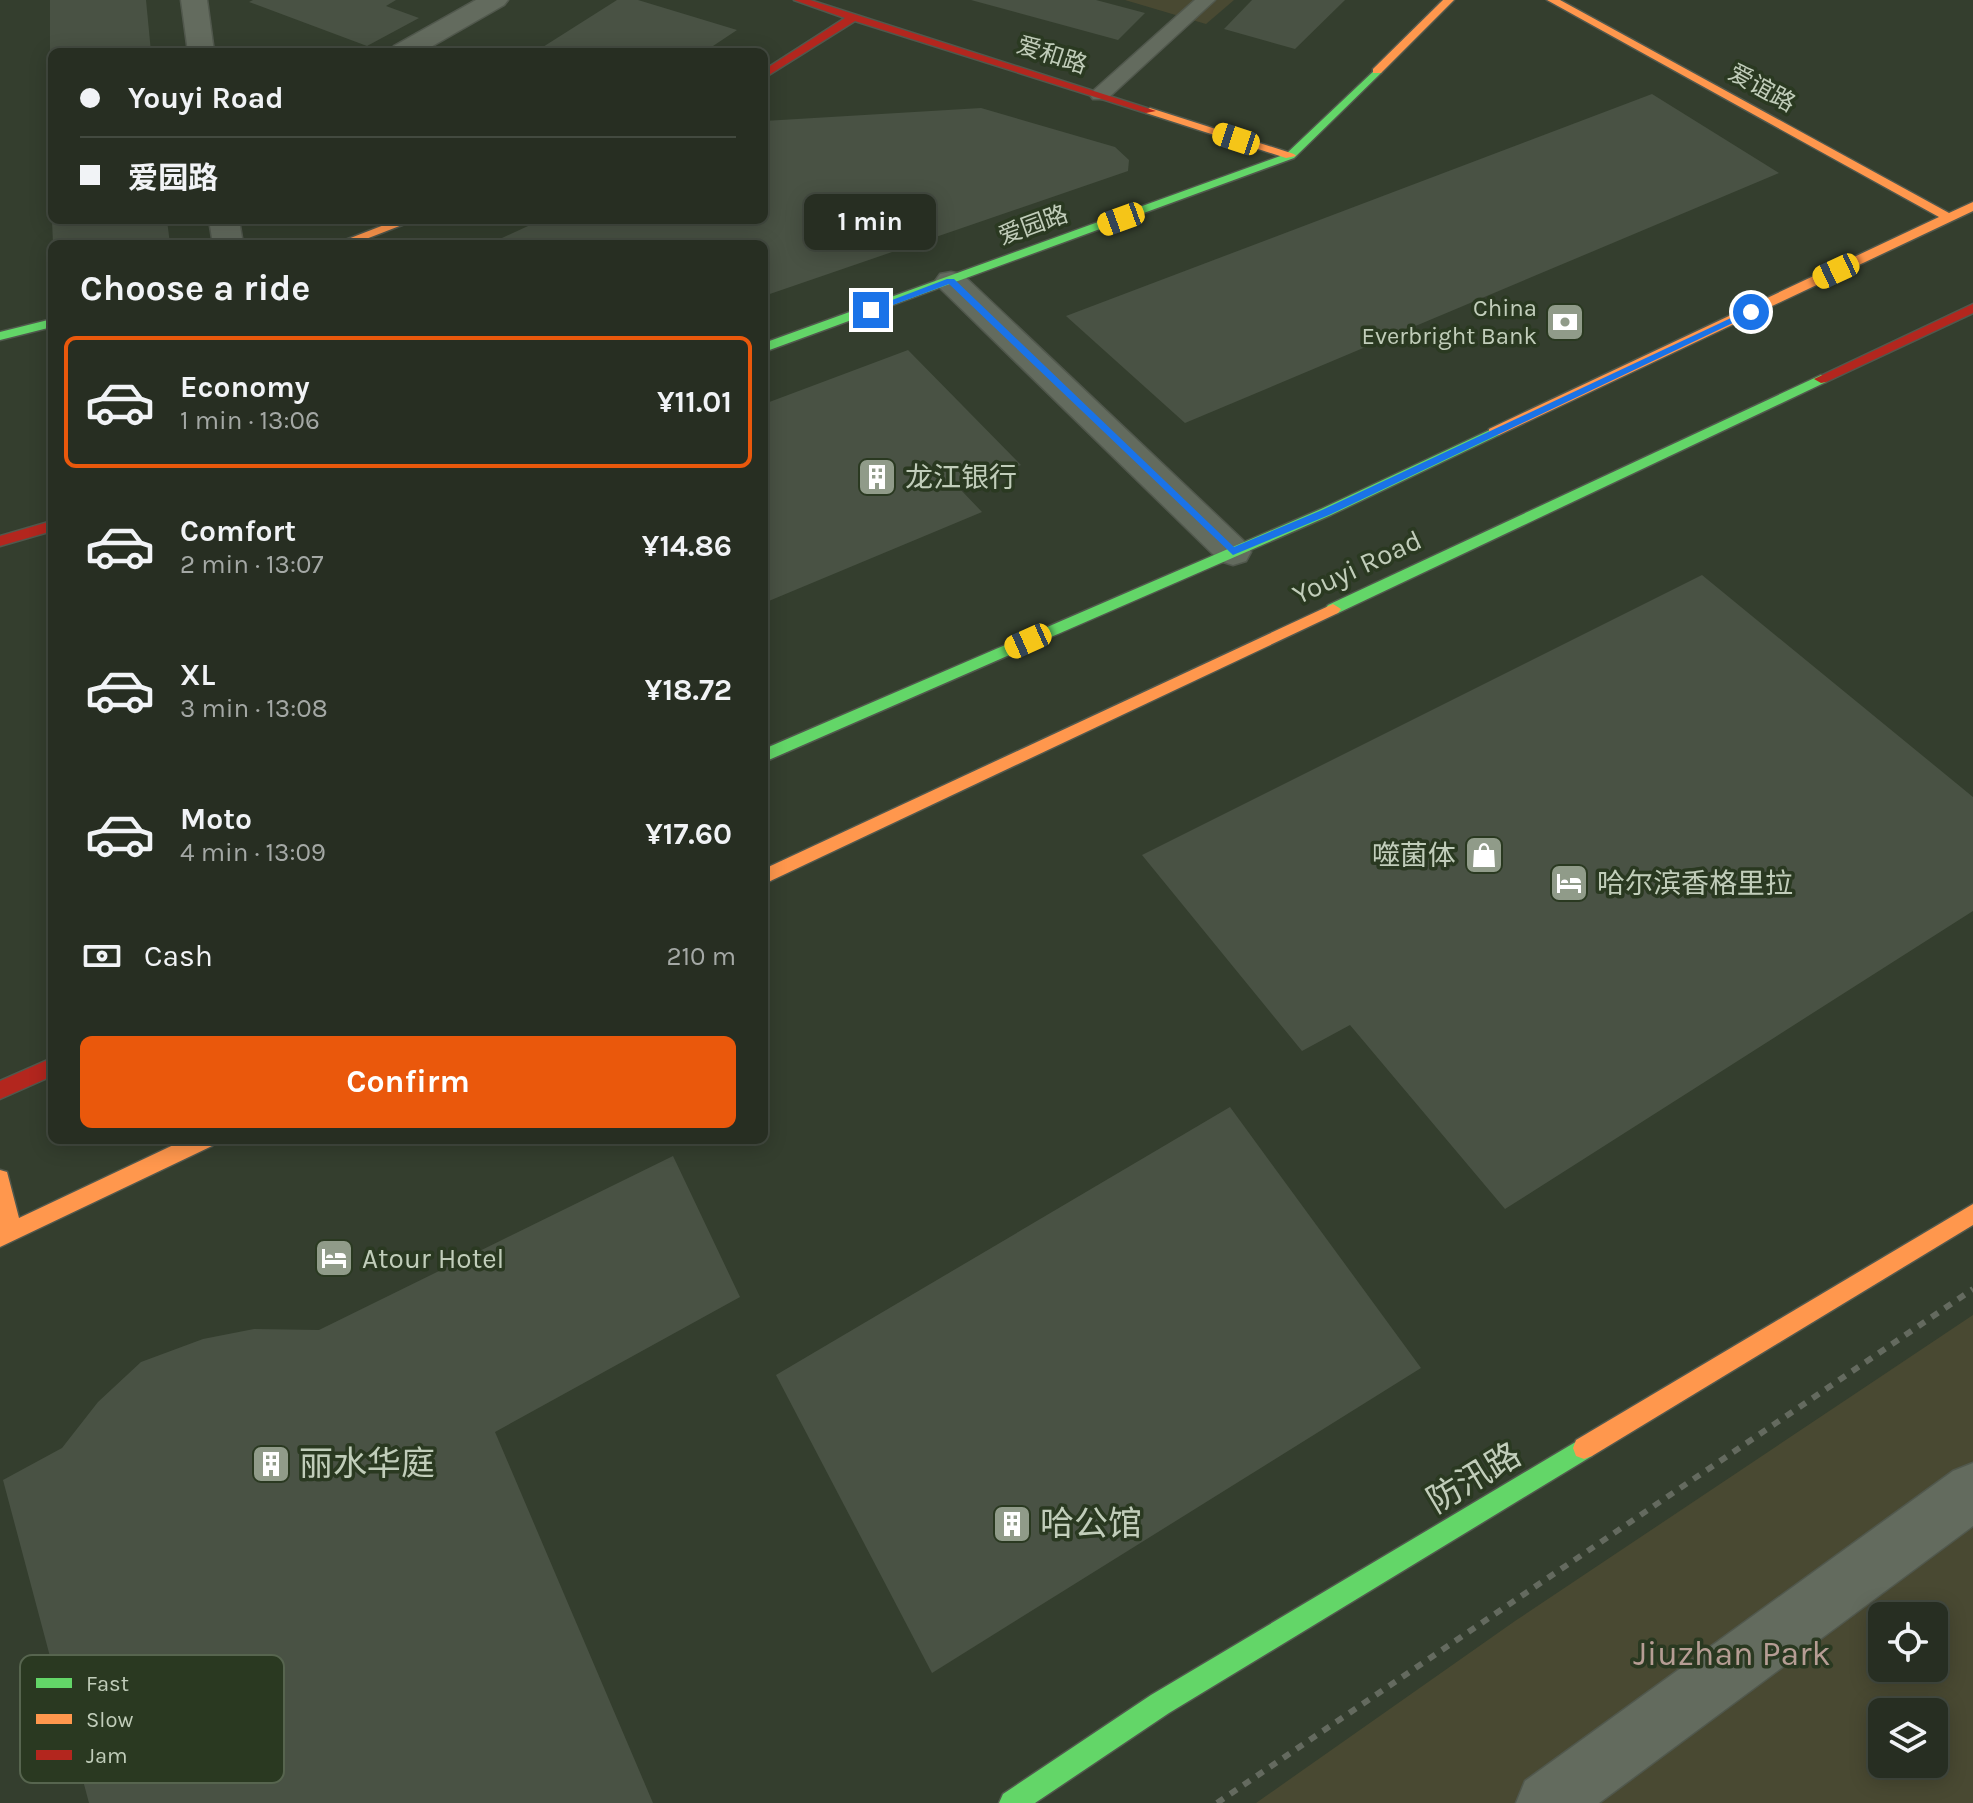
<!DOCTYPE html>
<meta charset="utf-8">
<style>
:root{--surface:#272e22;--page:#2f362a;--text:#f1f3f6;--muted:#a4a8a5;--line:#434a40;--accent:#ea580c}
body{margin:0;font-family:Karla,"Noto Sans SC",sans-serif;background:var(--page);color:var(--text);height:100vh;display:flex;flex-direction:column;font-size:30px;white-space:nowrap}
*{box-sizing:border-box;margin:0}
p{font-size:26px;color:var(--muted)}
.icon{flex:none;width:44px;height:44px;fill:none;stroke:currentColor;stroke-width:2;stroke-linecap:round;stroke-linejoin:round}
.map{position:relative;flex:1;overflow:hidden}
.details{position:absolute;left:48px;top:240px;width:720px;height:904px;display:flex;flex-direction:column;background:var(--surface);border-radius:12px;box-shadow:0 4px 20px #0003,0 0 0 2px var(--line)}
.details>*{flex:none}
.hud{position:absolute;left:48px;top:48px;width:720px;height:176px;border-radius:12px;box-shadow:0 4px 20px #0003,0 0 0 2px var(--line);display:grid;align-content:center;height:176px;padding:0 32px;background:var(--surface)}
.fabs{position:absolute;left:1868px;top:1602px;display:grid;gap:16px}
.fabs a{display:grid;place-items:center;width:80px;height:80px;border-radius:12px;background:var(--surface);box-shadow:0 4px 20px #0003,0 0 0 2px var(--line);font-size:40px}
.end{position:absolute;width:36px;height:36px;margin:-18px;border:10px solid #1a73e8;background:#fff;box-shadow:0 0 0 4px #fff}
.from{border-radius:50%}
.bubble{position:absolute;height:56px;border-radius:12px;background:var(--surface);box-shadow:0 4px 20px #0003,0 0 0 2px var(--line);font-size:26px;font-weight:700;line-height:56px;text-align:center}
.car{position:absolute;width:24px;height:48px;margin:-24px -12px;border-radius:10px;box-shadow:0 0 6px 2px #0007;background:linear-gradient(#f5c518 24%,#345 0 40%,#f5c518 0 76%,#345 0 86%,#f5c518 0)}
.hud b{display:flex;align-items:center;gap:28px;height:76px;font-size:30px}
.hud b+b{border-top:2px solid var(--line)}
.hud i{width:20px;height:20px;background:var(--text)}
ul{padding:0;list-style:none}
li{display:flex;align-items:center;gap:24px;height:132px;margin:0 16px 12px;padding:0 16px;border:4px solid transparent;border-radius:12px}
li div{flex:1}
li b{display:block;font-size:30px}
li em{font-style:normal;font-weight:700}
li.active{border-color:var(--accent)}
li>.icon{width:72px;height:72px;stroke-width:1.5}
h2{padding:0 32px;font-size:36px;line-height:96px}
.pay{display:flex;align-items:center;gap:20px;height:88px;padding:0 32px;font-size:30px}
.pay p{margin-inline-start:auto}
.button{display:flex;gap:16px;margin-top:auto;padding:16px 32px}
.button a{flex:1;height:92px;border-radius:12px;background:var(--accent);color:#fff;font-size:32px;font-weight:700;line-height:92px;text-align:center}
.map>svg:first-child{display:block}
.green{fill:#494932;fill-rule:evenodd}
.building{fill:#495244}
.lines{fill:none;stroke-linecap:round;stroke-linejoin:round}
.lane-casing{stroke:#51584d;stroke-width:3}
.street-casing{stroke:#51584d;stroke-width:3}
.fast-casing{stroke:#51584d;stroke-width:3}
.slow-casing{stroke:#51584d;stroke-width:3}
.jam-casing{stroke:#51584d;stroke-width:3}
.path{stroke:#646a5f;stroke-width:6;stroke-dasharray:8 8;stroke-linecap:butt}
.lane{fill:#636b5e;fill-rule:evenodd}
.street{fill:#636b5e;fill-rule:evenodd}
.fast{fill:#63d668;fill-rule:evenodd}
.slow{fill:#ff974d;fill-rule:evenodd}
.jam{fill:#b3261e;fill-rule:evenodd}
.route{fill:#1a73e8}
.labels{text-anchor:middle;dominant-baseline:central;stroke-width:7;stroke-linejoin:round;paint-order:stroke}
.far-street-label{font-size:24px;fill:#c1cdba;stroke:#2a3921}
.far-poi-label{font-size:24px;fill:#c1cdba;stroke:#2a3921;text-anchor:end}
.poi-label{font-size:28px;fill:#c1cdba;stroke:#2a3921;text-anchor:start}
.street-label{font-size:28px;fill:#c1cdba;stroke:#2a3921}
.near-poi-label{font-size:34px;fill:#c1cdba;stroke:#2a3921;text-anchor:start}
.near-street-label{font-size:34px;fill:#c1cdba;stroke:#2a3921}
.near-park-label{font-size:34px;fill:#b69d94;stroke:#2a3921}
.key{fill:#2a3921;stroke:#57654f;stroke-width:2}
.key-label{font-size:22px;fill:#c1cdba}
</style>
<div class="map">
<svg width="1973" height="1803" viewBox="0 0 1973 1803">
<rect width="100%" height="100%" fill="#343e2e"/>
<!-- green -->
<g class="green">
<polygon points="1125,0 1234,0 1206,24"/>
<path d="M1973,1315v488h-717l259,-182zM1882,1616h52v52h-52zM1882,1712h52v52h-52z"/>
</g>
<!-- building -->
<g class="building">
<polygon points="50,0 146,0 151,52 50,52"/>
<polygon points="253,0 396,0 386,6 419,18 367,46 249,2"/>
<polygon points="617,0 638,0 737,30 704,52 535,52"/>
<polygon points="971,0 1096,0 1145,13 1118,40"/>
<polygon points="1252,0 1345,0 1295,49 1224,29"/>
<polygon points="1652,94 1779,173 1185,423 1066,316"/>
<polygon points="981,108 1115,147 1129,160 1128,171 764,296 764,244 489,244 541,220 764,220 764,121"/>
<polygon points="52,220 167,220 170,244 53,244"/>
<polygon points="908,350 1021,465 960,489 982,512 764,603 764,404"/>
<polygon points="1702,575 1973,797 1973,911 1505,1209 1350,1025 1302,1051 1142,855"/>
<polygon points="1230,1107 1421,1368 932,1673 776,1375"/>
<polygon points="673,1156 740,1297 495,1432 653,1803 89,1803 3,1480 62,1448 98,1402 141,1362 203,1339 254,1329 319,1330"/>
</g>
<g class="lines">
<!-- lane casing -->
<g class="lane-casing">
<polygon id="lane" points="1195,0 1215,0 1107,99 1093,99 1090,95 1093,91"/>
</g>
<!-- street casing -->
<g class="street-casing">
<g id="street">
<polygon points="181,0 207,0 214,52 188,52"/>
<polygon points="476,0 508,0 504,5 422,52 390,52 394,46"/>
<polygon points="209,220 239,220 243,244 213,244"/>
<polygon points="951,272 962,274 1246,543 1251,552 1246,561 1233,565 1220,561 940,288 935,281 940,274"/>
<polygon points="1973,1463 1973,1526 1599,1803 1516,1803 1525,1781 1953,1471"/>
</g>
</g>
<!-- fast casing -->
<g class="fast-casing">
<g id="fast">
<polygon points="1377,68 1382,71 1381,73 1294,158 764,352 764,343 1286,154"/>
<polygon points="52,319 52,327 0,340 0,332"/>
<polygon points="1821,375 1828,379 1826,382 1338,613 1333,614 1325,609 1328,605"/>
<polygon points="1494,428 1501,432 1499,435 1331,515 764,762 764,749 1321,509"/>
<polygon points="1584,1437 1592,1440 1595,1448 1592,1456 1169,1713 1035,1803 999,1803 1003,1794 1151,1695"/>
</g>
</g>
<!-- slow casing -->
<g class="slow-casing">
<g id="slow">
<polygon points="1443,0 1454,0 1381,73 1373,73 1373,69"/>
<polygon points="1547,0 1560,0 1949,213 1973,202 1973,211 1499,435 1489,435 1489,429 1939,217"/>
<polygon points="1150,108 1294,154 1296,156 1286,158 1146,113 1144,111"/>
<polygon points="397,220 415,220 353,244 335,244"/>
<polygon points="1333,604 1341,609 1338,613 764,884 764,869"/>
<polygon points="184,1140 215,1140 212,1146 0,1247 0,1170 7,1172 19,1218"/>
<polygon points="1973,1204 1973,1225 1592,1456 1584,1459 1576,1456 1573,1448 1576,1440"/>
</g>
</g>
<!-- jam casing -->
<g class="jam-casing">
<g id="jam">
<polygon points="794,0 810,0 1156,111 1146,113 855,21 764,78 764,70 845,18"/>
<polygon points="1973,304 1973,313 1826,382 1821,383 1814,379"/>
<polygon points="52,521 52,531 0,546 0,536"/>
<polygon points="52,1058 52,1076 0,1099 0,1081"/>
</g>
</g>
<!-- path -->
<polyline class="path" points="1217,1803 1973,1289"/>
<!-- lane -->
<use href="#lane" class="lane"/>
<!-- street -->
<use href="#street" class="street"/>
<!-- fast -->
<use href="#fast" class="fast"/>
<!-- slow -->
<use href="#slow" class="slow"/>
<!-- jam -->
<use href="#jam" class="jam"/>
</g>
<!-- route -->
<polygon class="route" points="947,279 954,279 1234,547 1322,510 1748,310 1756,312 1329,515 1233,555 949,284 874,312 866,310"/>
<!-- icons -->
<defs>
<g id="bank-square" transform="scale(2)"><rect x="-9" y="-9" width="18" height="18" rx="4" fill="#909b89" stroke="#2a3921"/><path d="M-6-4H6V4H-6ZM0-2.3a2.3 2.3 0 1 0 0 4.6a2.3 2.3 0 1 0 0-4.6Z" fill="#fff"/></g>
<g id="building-square" transform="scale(2)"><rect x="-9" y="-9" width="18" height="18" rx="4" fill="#909b89" stroke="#2a3921"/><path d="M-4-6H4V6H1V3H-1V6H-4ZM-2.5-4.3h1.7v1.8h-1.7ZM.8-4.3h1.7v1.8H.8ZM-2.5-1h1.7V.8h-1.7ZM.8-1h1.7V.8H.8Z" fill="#fff"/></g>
<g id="shop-square" transform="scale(2)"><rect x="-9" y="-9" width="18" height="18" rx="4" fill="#909b89" stroke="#2a3921"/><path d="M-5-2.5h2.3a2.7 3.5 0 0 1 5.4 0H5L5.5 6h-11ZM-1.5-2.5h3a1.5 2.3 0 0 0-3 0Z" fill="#fff"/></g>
<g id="hotel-square" transform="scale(2)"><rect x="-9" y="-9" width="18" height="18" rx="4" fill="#909b89" stroke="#2a3921"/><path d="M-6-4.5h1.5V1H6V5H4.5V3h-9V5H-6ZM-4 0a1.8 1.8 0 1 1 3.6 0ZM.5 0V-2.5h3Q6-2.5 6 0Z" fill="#fff"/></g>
</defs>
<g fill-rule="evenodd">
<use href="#bank-square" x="1565" y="322"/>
<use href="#building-square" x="877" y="477"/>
<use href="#shop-square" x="1484" y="855"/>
<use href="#hotel-square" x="1569" y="883"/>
<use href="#hotel-square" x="334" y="1258"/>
<use href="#building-square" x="271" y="1464"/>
<use href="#building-square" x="1012" y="1524"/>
</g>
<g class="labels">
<!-- far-street labels -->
<g class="far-street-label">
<text transform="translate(1052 55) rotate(18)">爱和路</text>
<text transform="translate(1762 88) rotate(29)">爱谊路</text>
<text transform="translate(1033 225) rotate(-20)">爱园路</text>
</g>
<!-- far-poi labels -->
<g class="far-poi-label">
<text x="1537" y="308">China<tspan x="1537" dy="28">Everbright Bank</tspan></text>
</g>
<!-- poi labels -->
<g class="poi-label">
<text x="905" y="477">龙江银行</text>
<text x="1456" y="855" text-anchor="end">噬菌体</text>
<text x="1597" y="883">哈尔滨香格里拉</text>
<text x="362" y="1258">Atour Hotel</text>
</g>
<!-- street labels -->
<g class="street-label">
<text transform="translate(1357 567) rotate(-25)">Youyi Road</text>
</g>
<!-- near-poi labels -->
<g class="near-poi-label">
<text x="299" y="1464">丽水华庭</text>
<text x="1040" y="1524">哈公馆</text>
</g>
<!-- near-street labels -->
<g class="near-street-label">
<text transform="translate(1474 1478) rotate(-31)">防汛路</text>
</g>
<!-- near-park labels -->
<g class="near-park-label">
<text x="1732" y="1654">Jiuzhan Park</text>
</g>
</g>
<!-- legend -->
<rect x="20" y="1655" width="264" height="128" rx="12" class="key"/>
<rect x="36" y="1678" width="36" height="10" fill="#63d668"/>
<rect x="36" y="1714" width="36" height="10" fill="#ff974d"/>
<rect x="36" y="1750" width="36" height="10" fill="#b3261e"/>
<g class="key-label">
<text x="86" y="1691">Fast</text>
<text x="86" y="1727">Slow</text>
<text x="86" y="1763">Jam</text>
</g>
</svg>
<div class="fabs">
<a><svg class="icon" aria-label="locate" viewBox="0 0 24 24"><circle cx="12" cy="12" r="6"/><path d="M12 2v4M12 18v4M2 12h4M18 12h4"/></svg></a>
<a><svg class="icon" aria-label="layers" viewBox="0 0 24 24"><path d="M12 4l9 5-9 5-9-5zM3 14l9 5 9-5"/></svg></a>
</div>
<i class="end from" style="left:1751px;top:312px"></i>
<i class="end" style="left:871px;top:310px"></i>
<div class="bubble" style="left:804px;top:194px;width:132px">1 min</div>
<i class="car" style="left:1236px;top:139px;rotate:288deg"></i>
<i class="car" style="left:1121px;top:219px;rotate:250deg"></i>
<i class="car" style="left:1836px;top:271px;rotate:245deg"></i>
<i class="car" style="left:1028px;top:641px;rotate:246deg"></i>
<div class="hud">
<b><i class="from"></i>Youyi Road</b>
<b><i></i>爱园路</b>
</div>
<section class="details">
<h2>Choose a ride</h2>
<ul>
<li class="active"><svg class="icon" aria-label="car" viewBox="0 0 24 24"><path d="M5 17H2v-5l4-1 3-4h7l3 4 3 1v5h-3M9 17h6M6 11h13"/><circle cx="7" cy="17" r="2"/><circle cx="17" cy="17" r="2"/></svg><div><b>Economy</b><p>1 min · 13:06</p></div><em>¥11.01</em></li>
<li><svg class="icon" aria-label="car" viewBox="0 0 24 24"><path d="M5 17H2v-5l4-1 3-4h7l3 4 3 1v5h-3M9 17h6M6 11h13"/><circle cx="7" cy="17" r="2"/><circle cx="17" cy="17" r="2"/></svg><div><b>Comfort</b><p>2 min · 13:07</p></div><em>¥14.86</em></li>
<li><svg class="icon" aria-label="car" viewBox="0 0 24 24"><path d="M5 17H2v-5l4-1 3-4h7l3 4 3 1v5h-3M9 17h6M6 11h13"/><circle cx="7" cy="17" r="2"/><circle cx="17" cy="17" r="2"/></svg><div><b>XL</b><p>3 min · 13:08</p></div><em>¥18.72</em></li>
<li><svg class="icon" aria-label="car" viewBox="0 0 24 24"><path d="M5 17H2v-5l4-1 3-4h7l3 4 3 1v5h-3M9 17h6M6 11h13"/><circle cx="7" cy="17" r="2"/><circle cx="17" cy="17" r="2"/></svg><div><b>Moto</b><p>4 min · 13:09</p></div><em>¥17.60</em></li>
</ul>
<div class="pay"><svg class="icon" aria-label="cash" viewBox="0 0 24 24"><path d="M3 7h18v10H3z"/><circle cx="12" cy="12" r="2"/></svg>Cash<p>210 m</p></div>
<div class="button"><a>Confirm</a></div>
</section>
</div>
